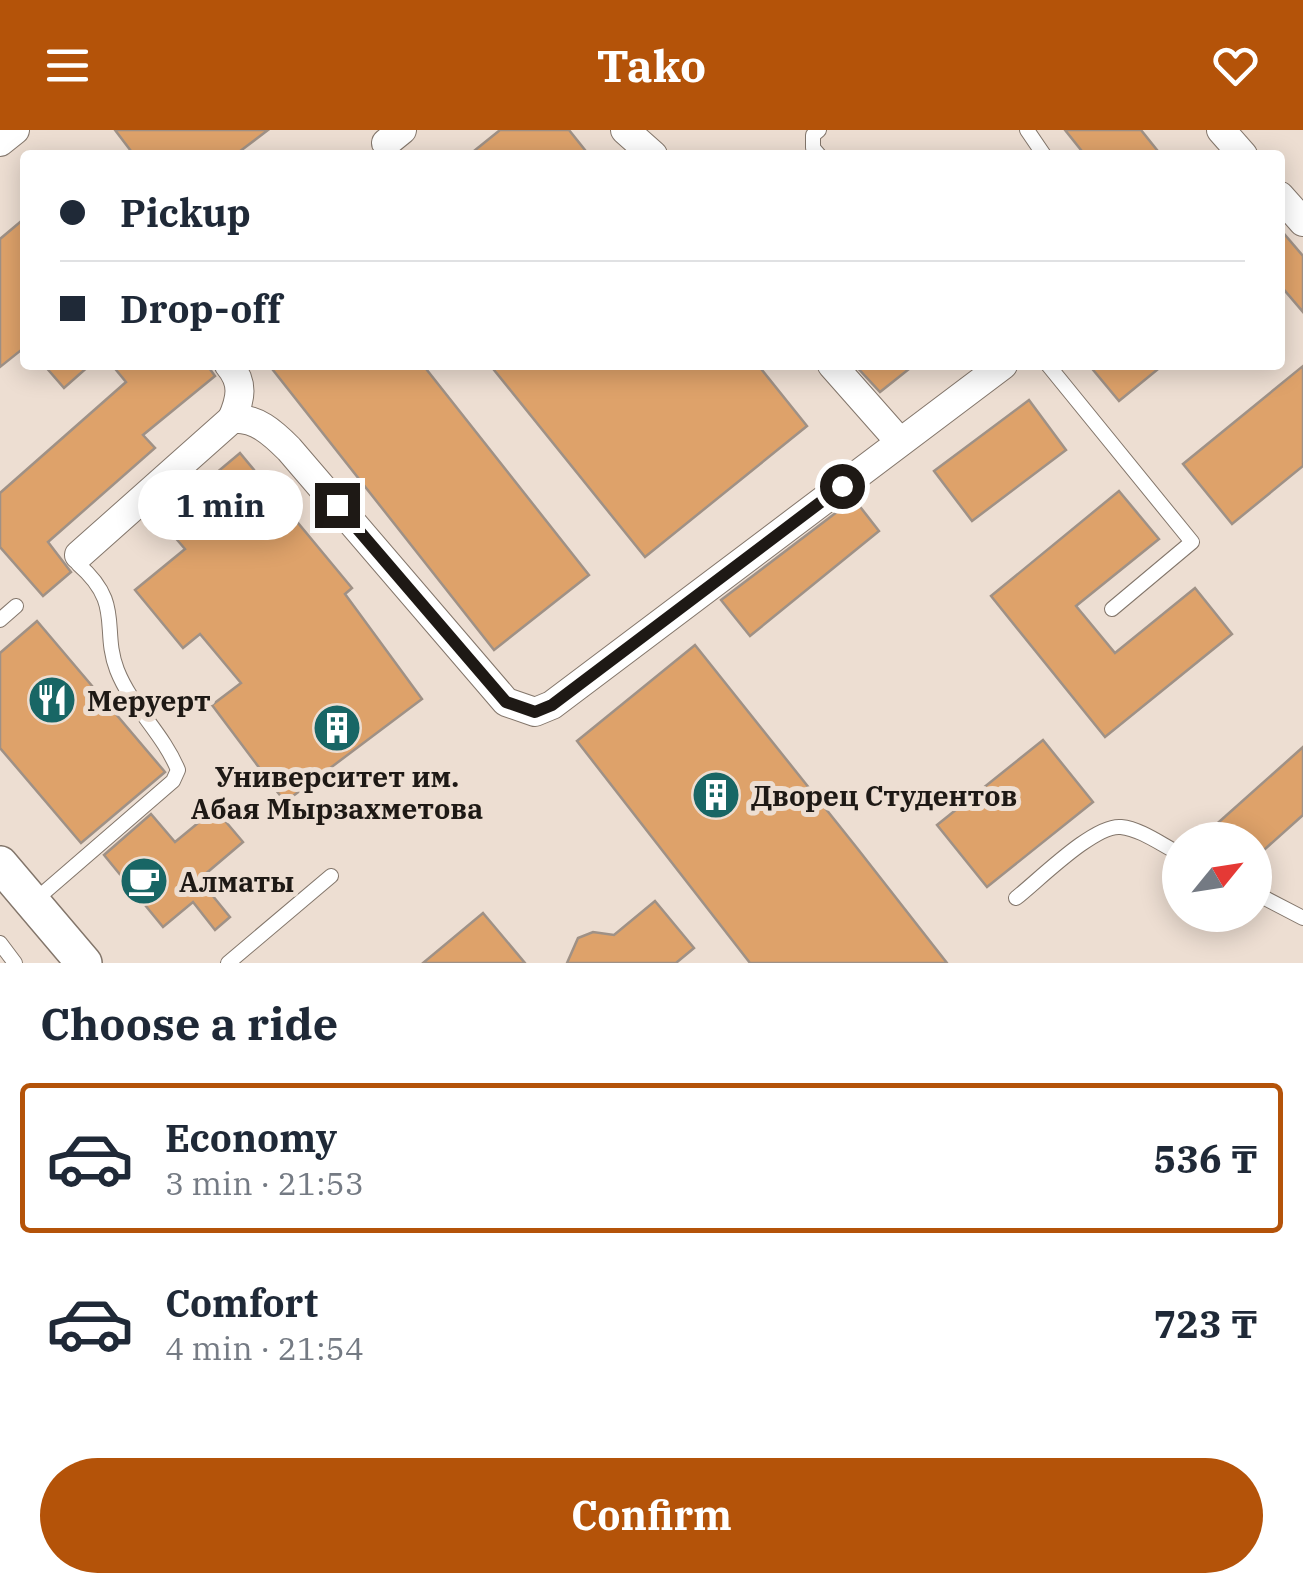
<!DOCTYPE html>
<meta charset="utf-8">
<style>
:root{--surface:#fff;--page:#f2f2f3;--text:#1f2937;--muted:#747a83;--line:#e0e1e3;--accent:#b45309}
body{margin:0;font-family:"IBM Plex Serif",serif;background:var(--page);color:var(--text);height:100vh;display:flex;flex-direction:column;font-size:38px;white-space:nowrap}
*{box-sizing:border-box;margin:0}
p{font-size:32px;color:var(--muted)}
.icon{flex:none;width:55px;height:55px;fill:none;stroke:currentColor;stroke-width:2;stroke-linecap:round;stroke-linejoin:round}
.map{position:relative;height:833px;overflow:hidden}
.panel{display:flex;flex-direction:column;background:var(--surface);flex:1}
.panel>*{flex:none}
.guide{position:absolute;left:20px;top:20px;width:1265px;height:220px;border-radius:10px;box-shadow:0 5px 25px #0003;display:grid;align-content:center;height:220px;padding:0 40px;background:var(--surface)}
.needle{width:65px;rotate:60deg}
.fabs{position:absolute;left:1162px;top:692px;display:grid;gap:20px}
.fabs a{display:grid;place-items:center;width:110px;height:110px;border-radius:50%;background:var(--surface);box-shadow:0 5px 25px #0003;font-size:50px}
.end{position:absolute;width:45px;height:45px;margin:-22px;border:12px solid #1e1915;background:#fff;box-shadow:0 0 0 5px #fff}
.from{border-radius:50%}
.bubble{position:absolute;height:70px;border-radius:35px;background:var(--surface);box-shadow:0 5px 25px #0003;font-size:32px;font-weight:800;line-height:70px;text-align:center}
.guide b{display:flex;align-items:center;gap:35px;height:95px;font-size:38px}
.guide b+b{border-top:2px solid var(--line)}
.guide i{width:25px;height:25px;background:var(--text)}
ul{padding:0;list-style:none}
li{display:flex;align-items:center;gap:30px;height:150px;margin:0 20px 15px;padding:0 20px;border:5px solid transparent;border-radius:10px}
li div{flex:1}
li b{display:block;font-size:38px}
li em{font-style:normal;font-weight:800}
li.current{border-color:var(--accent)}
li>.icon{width:90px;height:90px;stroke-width:1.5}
h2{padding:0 40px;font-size:45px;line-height:120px}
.button{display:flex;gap:20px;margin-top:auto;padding:20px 40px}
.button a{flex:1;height:115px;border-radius:60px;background:var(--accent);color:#fff;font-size:40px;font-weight:800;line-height:115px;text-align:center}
header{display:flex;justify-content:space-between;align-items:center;height:130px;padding:0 40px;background:var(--accent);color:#fff;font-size:45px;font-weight:800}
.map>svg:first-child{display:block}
.building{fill:#dea26a;stroke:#9f9186;stroke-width:2.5}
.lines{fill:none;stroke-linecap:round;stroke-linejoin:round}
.service-casing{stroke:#83766b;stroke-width:16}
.minor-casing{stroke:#83766b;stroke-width:30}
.tertiary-casing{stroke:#83766b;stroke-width:38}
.service{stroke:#fff;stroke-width:14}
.minor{stroke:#fff;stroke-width:28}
.tertiary{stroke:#fff;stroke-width:35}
.route{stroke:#1e1915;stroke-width:12}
.labels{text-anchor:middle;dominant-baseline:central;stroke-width:10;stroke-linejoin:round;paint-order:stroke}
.poi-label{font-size:28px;font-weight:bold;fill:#1e1915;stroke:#edded2;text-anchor:start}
</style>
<header><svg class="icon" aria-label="menu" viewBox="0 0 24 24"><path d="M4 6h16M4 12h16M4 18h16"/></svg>Tako<svg class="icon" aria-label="heart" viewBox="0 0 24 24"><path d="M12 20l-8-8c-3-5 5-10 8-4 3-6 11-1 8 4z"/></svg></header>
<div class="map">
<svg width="1303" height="833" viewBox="0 0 1303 833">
<rect width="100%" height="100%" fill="#edded2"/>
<!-- building -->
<g class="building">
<polygon points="115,0 268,0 235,25 134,25"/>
<polygon points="500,0 569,0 589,25 469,25"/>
<polygon points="1065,0 1141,0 1161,25 1085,25"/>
<polygon points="25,88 25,217 0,237 0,109"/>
<polygon points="1280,99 1303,126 1303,182 1280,155"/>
<polygon points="44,235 90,235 64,258"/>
<polygon points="112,235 207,235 215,246 143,305 155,318 48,412 71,442 43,466 0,417 0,363 126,252"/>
<polygon points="269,235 423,235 589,445 494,520"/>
<polygon points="490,235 758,235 807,296 645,427"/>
<polygon points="855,235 914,235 880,262"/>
<polygon points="1089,235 1163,235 1119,271"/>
<polygon points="1303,236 1303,336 1232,394 1183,334"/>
<polygon points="1029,270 1066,320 972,391 934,341"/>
<polygon points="240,323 352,458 345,464 422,569 285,672 212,575 241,553 200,504 183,518 135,460 185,419 160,390"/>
<polygon points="1119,361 1159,409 1076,476 1115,523 1195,458 1232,504 1105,607 991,466"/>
<polygon points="854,369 879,401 750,506 721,470"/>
<polygon points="37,491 165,642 81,713 0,618 0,523"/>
<polygon points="695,515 857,718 947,833 750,833 736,815 577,611"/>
<polygon points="1043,610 1093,672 987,757 937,695"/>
<polygon points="1303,617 1303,685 1255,728 1255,710 1218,710 1210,700"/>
<polygon points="215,679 243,712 203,746 212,757 208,760 230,787 215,800 193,772 163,797 104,725 151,684 175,712"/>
<polygon points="655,771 694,818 676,833 567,833 578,808 593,802 614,805"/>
<polygon points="483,783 525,833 423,833"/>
</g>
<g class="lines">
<!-- service casing -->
<g class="service-casing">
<g id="service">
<polyline points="819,0 813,5 813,18 819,25"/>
<polyline points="1027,0 1044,25"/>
<polyline points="1048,235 1192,412 1112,479"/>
<polyline points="0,490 16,476"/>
<polyline points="1255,763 1303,788"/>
<path d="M1016,768c22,-17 78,-74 105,-71 20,2 41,18 59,27"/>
<path d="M33,772l140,-121 5,-11c-15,-37 -46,-62 -61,-100 -16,-42 7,-66 -39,-106l1,-9"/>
<polyline points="0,813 15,833"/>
<polyline points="228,833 331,746"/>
</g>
</g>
<!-- minor casing -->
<g class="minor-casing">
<g id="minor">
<polyline points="625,0 653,25"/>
<polyline points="1221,0 1243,25"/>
<polyline points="0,12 15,0"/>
<polyline points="386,13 402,0"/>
<polyline points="1280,66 1303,92"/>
<path d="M229,235c15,18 12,33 3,54"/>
<polyline points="832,235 900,312"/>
<path d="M79,425l153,-136c24,-2 41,14 57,30l217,253 29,10 17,-7 451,-340"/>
</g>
</g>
<!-- tertiary casing -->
<g class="tertiary-casing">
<polyline id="tertiary" points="0,734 84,833"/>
</g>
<!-- service -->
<use href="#service" class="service"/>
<!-- minor -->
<use href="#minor" class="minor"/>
<!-- tertiary -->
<use href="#tertiary" class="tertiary"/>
</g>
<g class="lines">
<!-- route -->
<polyline class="route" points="337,375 506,572 535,582 552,575 842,356"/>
</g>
<!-- icons -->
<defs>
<g id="restaurant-disc" transform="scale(2.5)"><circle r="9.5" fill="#186665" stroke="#edded2"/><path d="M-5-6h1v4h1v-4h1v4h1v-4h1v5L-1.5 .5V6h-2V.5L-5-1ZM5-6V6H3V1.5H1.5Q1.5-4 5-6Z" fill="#fff"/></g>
<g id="building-disc" transform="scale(2.5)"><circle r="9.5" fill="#186665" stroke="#edded2"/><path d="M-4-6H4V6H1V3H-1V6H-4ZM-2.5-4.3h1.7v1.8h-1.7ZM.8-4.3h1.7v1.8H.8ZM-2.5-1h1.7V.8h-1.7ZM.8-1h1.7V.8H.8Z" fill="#fff"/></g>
<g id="cafe-disc" transform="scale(2.5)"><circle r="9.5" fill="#186665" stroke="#edded2"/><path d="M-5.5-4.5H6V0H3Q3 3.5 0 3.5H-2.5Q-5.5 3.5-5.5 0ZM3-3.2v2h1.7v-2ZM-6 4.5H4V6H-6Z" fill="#fff"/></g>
</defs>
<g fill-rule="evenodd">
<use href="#restaurant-disc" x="52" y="570"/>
<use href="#building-disc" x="337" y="598"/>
<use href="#building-disc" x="716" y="665"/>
<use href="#cafe-disc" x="144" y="751"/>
</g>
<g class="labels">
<!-- poi labels -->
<g class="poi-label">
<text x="87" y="570">Меруерт</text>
<text x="337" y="646" text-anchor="middle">Университет им.<tspan x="337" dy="32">Абая Мырзахметова</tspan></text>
<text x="751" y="665">Дворец Студентов</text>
<text x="179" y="751">Алматы</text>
</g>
</g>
</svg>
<div class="fabs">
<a><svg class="needle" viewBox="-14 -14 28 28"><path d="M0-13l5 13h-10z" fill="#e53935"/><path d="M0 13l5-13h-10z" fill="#747a83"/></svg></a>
</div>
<i class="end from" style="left:842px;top:356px"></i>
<i class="end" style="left:337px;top:375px"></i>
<div class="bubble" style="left:138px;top:340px;width:165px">1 min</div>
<div class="guide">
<b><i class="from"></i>Pickup</b>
<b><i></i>Drop-off</b>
</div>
</div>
<section class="panel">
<h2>Choose a ride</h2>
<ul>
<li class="current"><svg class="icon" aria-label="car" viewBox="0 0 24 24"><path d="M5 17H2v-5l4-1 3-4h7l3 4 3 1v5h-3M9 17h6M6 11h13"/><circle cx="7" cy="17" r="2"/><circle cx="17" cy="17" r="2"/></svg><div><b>Economy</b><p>3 min · 21:53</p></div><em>536 ₸</em></li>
<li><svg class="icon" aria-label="car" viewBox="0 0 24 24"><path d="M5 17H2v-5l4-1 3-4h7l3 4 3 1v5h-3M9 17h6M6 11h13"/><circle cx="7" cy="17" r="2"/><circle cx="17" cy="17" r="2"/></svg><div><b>Comfort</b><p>4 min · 21:54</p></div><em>723 ₸</em></li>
</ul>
<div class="button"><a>Confirm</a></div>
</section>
